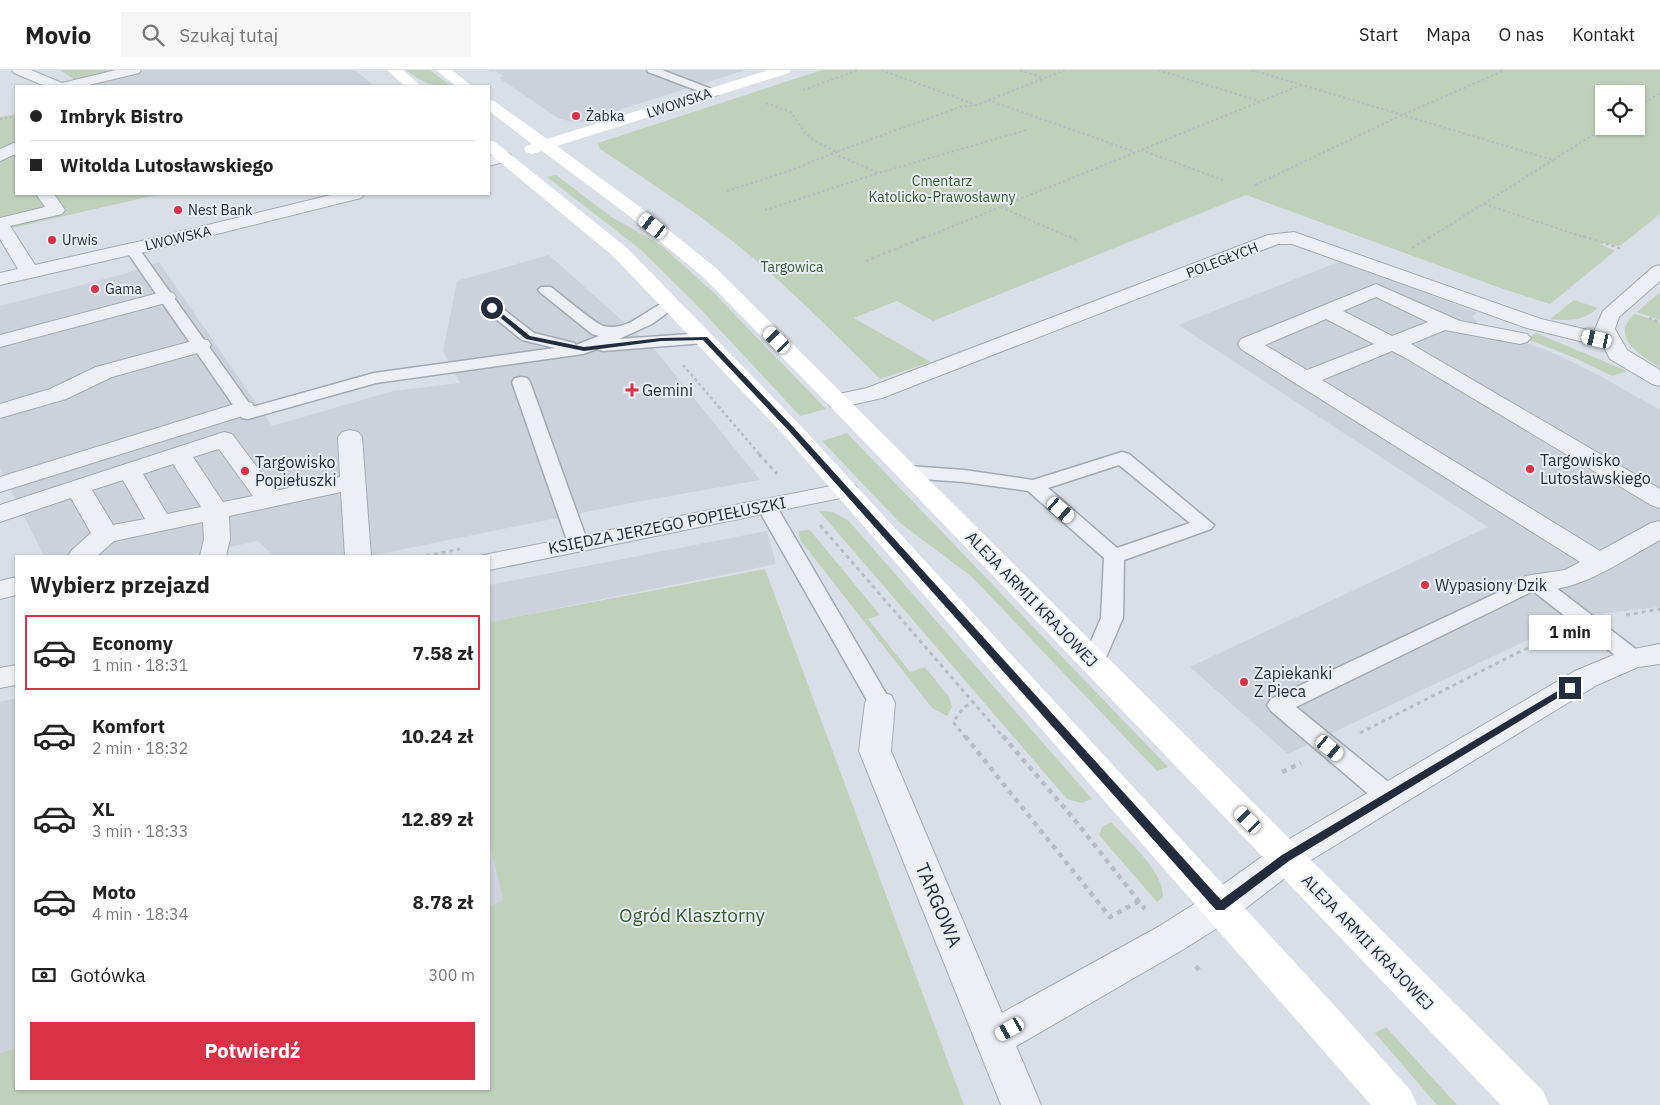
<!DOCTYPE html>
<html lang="pl">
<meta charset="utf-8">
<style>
:root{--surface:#fff;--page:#f6f6f6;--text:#222;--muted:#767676;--line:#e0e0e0;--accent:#d93145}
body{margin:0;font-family:"IBM Plex Sans",sans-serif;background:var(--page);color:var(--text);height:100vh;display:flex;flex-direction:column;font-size:19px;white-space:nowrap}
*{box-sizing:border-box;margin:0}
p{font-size:16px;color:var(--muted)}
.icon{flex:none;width:28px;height:28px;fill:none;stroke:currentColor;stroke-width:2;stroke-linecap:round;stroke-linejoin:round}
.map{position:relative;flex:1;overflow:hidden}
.panel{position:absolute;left:15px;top:485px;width:475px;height:535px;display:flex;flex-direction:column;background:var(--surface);border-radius:0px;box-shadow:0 1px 4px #0004}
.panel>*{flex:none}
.banner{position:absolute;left:15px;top:15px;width:475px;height:110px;border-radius:0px;box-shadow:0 1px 4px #0004;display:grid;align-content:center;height:110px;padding:0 15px;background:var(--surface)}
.controls{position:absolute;left:1595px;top:15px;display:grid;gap:10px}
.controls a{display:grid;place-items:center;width:50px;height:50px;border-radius:0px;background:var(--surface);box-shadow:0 1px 4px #0004;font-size:25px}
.end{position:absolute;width:22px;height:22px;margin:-11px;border:6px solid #232c3d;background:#fff;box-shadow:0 0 0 2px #fff}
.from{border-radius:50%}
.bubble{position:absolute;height:35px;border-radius:0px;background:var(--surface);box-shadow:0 1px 4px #0004;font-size:16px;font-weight:700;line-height:35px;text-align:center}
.car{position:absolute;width:15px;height:30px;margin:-15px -8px;border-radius:6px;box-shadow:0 0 4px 1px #0007;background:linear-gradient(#fff 24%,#345 0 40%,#fff 0 76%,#345 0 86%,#fff 0)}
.banner b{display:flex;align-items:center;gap:18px;height:48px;font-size:19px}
.banner b+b{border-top:1px solid var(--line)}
.banner i{width:12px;height:12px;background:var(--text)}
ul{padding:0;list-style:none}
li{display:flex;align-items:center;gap:15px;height:75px;margin:0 10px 8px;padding:0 5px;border:2px solid transparent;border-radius:0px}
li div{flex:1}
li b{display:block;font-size:19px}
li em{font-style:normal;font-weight:700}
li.active{border-color:var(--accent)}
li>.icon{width:45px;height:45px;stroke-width:1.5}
h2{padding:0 15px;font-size:22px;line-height:60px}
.pay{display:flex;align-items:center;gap:12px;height:55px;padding:0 15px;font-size:19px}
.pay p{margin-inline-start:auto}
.primary-button{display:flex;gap:10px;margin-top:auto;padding:10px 15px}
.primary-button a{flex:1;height:58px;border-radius:0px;background:var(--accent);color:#fff;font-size:20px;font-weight:700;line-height:58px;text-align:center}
header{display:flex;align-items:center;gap:30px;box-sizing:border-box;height:70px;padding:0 25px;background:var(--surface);border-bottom:1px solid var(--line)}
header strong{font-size:24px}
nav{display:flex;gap:28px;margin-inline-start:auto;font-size:18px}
.search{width:350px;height:45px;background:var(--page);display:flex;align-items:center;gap:12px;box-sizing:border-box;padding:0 18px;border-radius:0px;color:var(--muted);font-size:19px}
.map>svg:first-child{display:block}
.built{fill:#ccd1dc}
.green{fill:#bfd1bb;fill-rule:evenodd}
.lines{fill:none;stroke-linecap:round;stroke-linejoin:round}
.service-casing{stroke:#a3a9b4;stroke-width:3}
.pedestrian-casing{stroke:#a3a9b4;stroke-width:2}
.minor-casing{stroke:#a3a9b4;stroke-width:2}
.tertiary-casing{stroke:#a3a9b4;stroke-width:2}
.path-far3{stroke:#b8bcc5;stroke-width:2;stroke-dasharray:2.5 2.5;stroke-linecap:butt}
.path-far2{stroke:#b8bcc5;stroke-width:2.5;stroke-dasharray:3 3;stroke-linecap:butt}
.path-far1{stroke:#b8bcc5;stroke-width:3;stroke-dasharray:4 4;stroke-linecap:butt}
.path{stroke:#b8bcc5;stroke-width:4.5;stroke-dasharray:5 5;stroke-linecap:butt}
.service{fill:#edeff5;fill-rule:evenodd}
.pedestrian{fill:#edeff5;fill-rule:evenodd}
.minor{fill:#edeff5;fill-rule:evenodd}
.tertiary{fill:#edeff5;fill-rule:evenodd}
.secondary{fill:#fff;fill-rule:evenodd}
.route{fill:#232c3d}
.poi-dot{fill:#d93145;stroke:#e9eef4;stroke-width:2}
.labels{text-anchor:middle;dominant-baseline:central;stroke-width:4;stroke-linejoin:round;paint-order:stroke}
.far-street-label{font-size:14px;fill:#232c3d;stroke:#e9eef4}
.far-poi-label{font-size:14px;fill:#232c3d;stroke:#e9eef4;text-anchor:start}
.far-park-label{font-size:14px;fill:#365a30;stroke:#e9eef4}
.poi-label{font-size:16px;fill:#232c3d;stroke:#e9eef4;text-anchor:start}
.street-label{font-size:16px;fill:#232c3d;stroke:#e9eef4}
.near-street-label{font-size:19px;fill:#232c3d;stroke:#e9eef4}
.near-park-label{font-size:19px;fill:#365a30;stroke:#e9eef4}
</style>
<header>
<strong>Movio</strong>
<div class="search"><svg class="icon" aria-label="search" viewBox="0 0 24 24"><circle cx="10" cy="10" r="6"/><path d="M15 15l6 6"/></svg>Szukaj tutaj</div>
<nav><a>Start</a><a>Mapa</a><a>O nas</a><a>Kontakt</a></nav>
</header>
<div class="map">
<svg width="1660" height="1035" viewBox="0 0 1660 1035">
<rect width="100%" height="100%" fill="#dadfe7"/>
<!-- built -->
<g class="built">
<polygon points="143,0 355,0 374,16 95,16 90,13"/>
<polygon points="487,0 746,0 581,52 572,52 558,48 499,8 503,6 495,1 490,2"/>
<polygon points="549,185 656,281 760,410 631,433 370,486 274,486 258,471 185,486 44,486 0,398 0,236 124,204 159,192 272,356 393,321 460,313 443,281 457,211"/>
<polygon points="1341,191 1478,243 1472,246 1479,255 1558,285 1602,307 1660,340 1660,537 1606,543 1555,557 1288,684 1190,597 1488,457 1178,255"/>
<polygon points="767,461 776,494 489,552 489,515"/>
<polygon points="16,628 16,978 0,983 0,632"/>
<polygon points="489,770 503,832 489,836"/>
</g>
<!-- green -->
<g class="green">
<polygon points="60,0 125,0 75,10"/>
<path d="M406,0h24l21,16c-21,0 -28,-3 -45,-16z"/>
<path d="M822,0h838v144l-40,32 -18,-3 -2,1 15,7 -65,53 -44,-14 -260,-95 -313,126 -36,-20 -43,17 77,44 -51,17c-41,-41 -83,-83 -127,-121 -48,-41 -101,-74 -153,-109l-2,-5 3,-2zM1604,24h32v32h-32z"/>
<polygon points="16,44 16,124 160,124 0,161 0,47"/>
<polygon points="556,105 610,146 661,175 715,224 826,339 800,346 692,230 641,180 547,107"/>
<polygon points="1660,222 1660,250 1637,242"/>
<path d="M1574,230l24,8c-16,13 -27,13 -48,11z"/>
<path d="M1635,244l25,8v45c-19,-10 -52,-32 -25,-53z"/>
<polygon points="1536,263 1627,301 1612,306 1575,288 1527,269"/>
<polygon points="847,363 1168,697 1157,701 971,506 900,453 822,371"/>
<polygon points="819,441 833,442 848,450 1092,729 1082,733 1067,729"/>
<polygon points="810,460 880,545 868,549 910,602 925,597 949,627 952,637 947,646 932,638 800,470 798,461"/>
<polygon points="765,499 964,1035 0,1035 0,983 16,978 16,1019 489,1019 489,836 503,831 489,770 489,552"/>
<path d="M1111,752c16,18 53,49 52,75l-6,5 -58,-67 3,-8z"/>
<polygon points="1386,957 1457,1035 1437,1035 1375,963"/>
</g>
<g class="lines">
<!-- service casing -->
<g class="service-casing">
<g id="service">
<polygon points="647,0 662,0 717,21 719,23 717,25 709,25 648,2"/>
<path d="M132,175l5,1 115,161 122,-34 181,-25 -33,-8 -36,-29 -2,-3 2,-3h12l36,28 40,10 2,2 23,-9 -7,-2 -51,-41 -3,-3 3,-3h10c9,7 45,37 52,39 30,8 53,-30 74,-25l2,3 -27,20 -33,15 85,-6 6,2 2,3 -2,3 -6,2 -101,8 -6,-2 -14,5 -207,29 -128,36 -6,-1 -117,-169 2,-3z"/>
<polygon points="521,307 527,308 530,312 588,473 585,477 578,479 571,477 568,473 512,312 515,308"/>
<path d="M1122,382l7,2 85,71 -3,4 -87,31 -1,58 -19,44 -3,6 -8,2 -8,-2 -3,-6 19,-44 3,-60 -76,-67 -64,-9 -56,-4 -7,-2 -2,-4 2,-4 7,-2 56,4 69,10zM1119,395l71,58 -73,25 -69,-60z"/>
<polygon points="767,431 774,433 777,437 888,627 892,633 888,639 880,641 872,639 757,437 760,433"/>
<polygon points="1535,505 1542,507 1641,583 1644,588 1641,593 1633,596 1625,593 1533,521 1296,637 1397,719 1401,726 1397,733 1388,736 1379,733 1271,641 1267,635 1271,629"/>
</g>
</g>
<!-- pedestrian casing -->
<g class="pedestrian-casing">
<g id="pedestrian">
<polygon points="14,73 16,74 16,86 13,85 0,91 0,79"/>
<polygon points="36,124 54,124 65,140 62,144 10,156 35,195 132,173 139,175 141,179 139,183 0,215 0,203 18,199 0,169 0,148 45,137"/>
<path d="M1376,214l84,37 67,13 4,4 -4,4 -7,2 -75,-14 -34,14 249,145v19l-9,-3 -247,-148 -12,-6 -70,29 278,171 51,-28 9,-2v19c-38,20 -90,60 -135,48l-4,-6 4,-6 40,-6 15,-8 -339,-213 -3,-5 3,-5zM1376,227l52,25 -36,14 -49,-25zM1326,249l48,25 -67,26 -42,-25z"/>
<polygon points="166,221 173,223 176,227 173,231 0,277 0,265"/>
<polygon points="200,269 208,270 211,275 208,280 112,307 66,329 0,348 0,334 50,319 96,297"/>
<polygon points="244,331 252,333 255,338 252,343 0,422 0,407"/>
<path d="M350,360l8,2 4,5 9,119h-26l-4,-64 -112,24 1,23 -4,17h-26l4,-17 -1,-17 -89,19 -17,15h-29l4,-6 19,-17 -20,-35 -71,24v-17l224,-73 8,2 43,57 65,-14 -2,-40 4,-5zM219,379l34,47 -30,6 -30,-45zM173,394l28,43 -34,7 -24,-40zM123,410l22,39 -32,6 -21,-35z"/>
<polygon points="16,507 16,525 0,529 0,511"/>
</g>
</g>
<!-- minor casing -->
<g class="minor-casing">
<g id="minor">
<polygon points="12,0 31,0 62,13 116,0 141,0 139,3 85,16 45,16 14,3"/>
<polygon points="504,82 510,84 512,87 510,90 489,96 489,86"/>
<polygon points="335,124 364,124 361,128 132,185 125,183 123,179 125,175"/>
<polygon points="1294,162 1541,249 1596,262 1595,259 1603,241 1653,197 1660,195 1660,211 1619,247 1615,259 1627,280 1660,300 1660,316 1652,314 1610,289 1604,277 1527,258 1292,174 1278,174 882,328 838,338 830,336 827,331 830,326 867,318 1268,165"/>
<polygon points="846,413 855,415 858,420 855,425 489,500 489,486 479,486"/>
<polygon points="16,595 16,615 0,618 0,598"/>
<polygon points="880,622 891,625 895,633 891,681 1041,1035 1001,1035 859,681 865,633 869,625"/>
</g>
</g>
<!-- tertiary casing -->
<g class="tertiary-casing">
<polygon id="tertiary" points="1660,574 1660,594 1638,597 1597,615 1298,798 1233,848 1184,879 1008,981 994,986 980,981 974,968 980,955 1158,857 1207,826 1274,778 1575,601 1623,581"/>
</g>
<!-- path-far3 -->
<g class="path-far3">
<polyline points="881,0 974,34"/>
<polyline points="1020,0 1044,8"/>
<polyline points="1158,0 1259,31"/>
<polyline points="1252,0 1553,90 1607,56"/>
<polyline points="803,20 859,0"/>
<polyline points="988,30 1135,82"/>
<polyline points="766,33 791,42 804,62 813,70 836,82 960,37 977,35 1065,0"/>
<polyline points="1636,38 1660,23"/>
<polyline points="0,49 16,46"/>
<polyline points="1141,80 1223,110"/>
<polyline points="1255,115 1402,45 1505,0"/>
<polyline points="727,121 792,100 836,82 839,86 879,103 1026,60"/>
<polyline points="1484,134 1587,168"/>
<polyline points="1001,137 1071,168"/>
<polyline points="765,140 879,103"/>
<polyline points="924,168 1301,15"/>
<polyline points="1429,168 1553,90"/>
</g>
<!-- path-far2 -->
<g class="path-far2">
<polyline points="1069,166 1077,170"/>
<polyline points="1583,166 1622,179"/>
<polyline points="1412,178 1431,166"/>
<polyline points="866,191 927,166"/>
<polyline points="1649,248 1660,252"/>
<polyline points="683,295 760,385"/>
</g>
<!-- path-far1 -->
<g class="path-far1">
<polyline points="759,384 777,404"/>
<polyline points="820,455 1004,668"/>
<polyline points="426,486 460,479"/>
<polyline points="1626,545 1660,539"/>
<polyline points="1360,663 1517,583 1556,566"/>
<polyline points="966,668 953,652 964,637 974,632"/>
</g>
<!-- path -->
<g class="path">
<polyline points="965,666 1110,847 1139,831"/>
<polyline points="1003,666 1074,749 1145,839"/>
<polyline points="1282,702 1301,693"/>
<polyline points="1196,896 1201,903"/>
</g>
<!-- service -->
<use href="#service" class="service"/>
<!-- pedestrian -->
<use href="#pedestrian" class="pedestrian"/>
<!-- minor -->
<use href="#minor" class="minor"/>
<!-- tertiary -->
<use href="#tertiary" class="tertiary"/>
<!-- secondary -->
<g class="secondary">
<polygon points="387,0 403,0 421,16 405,16"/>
<polygon points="436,0 452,0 472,16 456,16"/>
<polygon points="769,0 791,0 789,3 557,76 640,137 716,198 1543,1021 1549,1035 1501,1035 830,336 702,206 628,145 542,81 532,84 526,82 524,79 526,76 532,74 489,41 489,30 494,31 547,69"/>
<polygon points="489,70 495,72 627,178 711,264 799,354 1344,946 1411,1021 1417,1035 1371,1035 783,364 613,186 489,83"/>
</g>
</g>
<!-- route -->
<polygon class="route" points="490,237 494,237 530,266 584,277 661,268 707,267 794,358 1221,830 1282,785 1566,616 1573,616 1574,618 1289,791 1224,840 1216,840 789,361 703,270 661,271 584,281 526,269 490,239"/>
<!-- markers -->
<g class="poi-dot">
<circle cx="576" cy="46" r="5"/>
<circle cx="178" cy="140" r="5"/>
<circle cx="52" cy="170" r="5"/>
<circle cx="95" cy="219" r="5"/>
<path d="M629.5 312.5h5v5h5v5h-5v5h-5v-5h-5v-5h5z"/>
<circle cx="1530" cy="399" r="5"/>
<circle cx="245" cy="401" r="5"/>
<circle cx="1425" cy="515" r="5"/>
<circle cx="1244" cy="612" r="5"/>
</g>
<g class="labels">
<!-- far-street labels -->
<g class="far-street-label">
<text transform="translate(679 33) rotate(-18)">LWOWSKA</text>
<text transform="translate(178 168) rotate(-13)">LWOWSKA</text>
<text transform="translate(1222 190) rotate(-21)">POLEGŁYCH</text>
</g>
<!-- far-poi labels -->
<g class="far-poi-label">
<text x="586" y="46">Żabka</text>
<text x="188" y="140">Nest Bank</text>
<text x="62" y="170">Urwis</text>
<text x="105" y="219">Gama</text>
</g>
<!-- far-park labels -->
<g class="far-park-label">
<text x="942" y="111">Cmentarz<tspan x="942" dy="16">Katolicko-Prawosławny</tspan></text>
<text x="792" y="197">Targowica</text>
</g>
<!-- poi labels -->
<g class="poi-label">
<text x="642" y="320">Gemini</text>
<text x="1540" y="390">Targowisko<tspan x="1540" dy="18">Lutosławskiego</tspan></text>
<text x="255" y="392">Targowisko<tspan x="255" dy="18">Popiełuszki</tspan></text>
<text x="1435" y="515">Wypasiony Dzik</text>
<text x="1254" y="603">Zapiekanki<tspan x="1254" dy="18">Z Pieca</tspan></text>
</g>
<!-- street labels -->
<g class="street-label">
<text transform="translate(667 455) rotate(-11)">KSIĘDZA JERZEGO POPIEŁUSZKI</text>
<text transform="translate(1032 529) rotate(46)">ALEJA ARMII KRAJOWEJ</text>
<text transform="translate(1368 872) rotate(46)">ALEJA ARMII KRAJOWEJ</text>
</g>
<!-- near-street labels -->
<g class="near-street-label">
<text transform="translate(939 835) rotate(67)">TARGOWA</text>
</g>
<!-- near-park labels -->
<g class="near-park-label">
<text x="692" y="845">Ogród Klasztorny</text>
</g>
</g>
</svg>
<div class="controls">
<a><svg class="icon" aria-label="locate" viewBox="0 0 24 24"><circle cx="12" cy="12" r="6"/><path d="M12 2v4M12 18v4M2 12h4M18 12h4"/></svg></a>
</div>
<i class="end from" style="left:492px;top:238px"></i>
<i class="end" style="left:1570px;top:618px"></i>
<div class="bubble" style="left:1529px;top:545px;width:82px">1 min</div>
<i class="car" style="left:653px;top:156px;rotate:308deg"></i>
<i class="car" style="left:1597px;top:269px;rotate:283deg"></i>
<i class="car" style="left:777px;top:270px;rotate:315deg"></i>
<i class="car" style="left:1061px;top:440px;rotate:131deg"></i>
<i class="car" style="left:1330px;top:678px;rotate:130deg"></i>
<i class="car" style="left:1248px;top:750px;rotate:316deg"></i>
<i class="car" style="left:1010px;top:959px;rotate:240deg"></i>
<div class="banner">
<b><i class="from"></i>Imbryk Bistro</b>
<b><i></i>Witolda Lutosławskiego</b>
</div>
<section class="panel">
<h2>Wybierz przejazd</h2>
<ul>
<li class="active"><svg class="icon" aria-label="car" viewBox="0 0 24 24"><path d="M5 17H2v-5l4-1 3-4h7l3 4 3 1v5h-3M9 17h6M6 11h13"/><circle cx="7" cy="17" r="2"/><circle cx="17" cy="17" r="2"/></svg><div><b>Economy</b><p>1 min · 18:31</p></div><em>7.58 zł</em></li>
<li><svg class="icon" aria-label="car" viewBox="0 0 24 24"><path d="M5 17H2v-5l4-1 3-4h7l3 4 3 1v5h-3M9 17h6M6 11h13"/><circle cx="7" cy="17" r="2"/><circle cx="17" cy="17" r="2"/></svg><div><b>Komfort</b><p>2 min · 18:32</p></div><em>10.24 zł</em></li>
<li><svg class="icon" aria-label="car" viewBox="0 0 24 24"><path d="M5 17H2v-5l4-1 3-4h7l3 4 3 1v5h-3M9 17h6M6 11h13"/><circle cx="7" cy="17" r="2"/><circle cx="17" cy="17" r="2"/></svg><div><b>XL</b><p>3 min · 18:33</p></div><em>12.89 zł</em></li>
<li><svg class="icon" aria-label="car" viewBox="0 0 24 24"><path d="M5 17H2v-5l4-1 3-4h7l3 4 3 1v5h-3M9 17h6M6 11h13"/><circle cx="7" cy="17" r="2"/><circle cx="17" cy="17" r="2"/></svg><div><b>Moto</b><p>4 min · 18:34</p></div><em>8.78 zł</em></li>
</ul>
<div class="pay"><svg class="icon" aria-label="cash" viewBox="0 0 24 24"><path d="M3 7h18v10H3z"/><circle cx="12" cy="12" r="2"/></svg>Gotówka<p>300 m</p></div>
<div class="primary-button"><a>Potwierdź</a></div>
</section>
</div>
